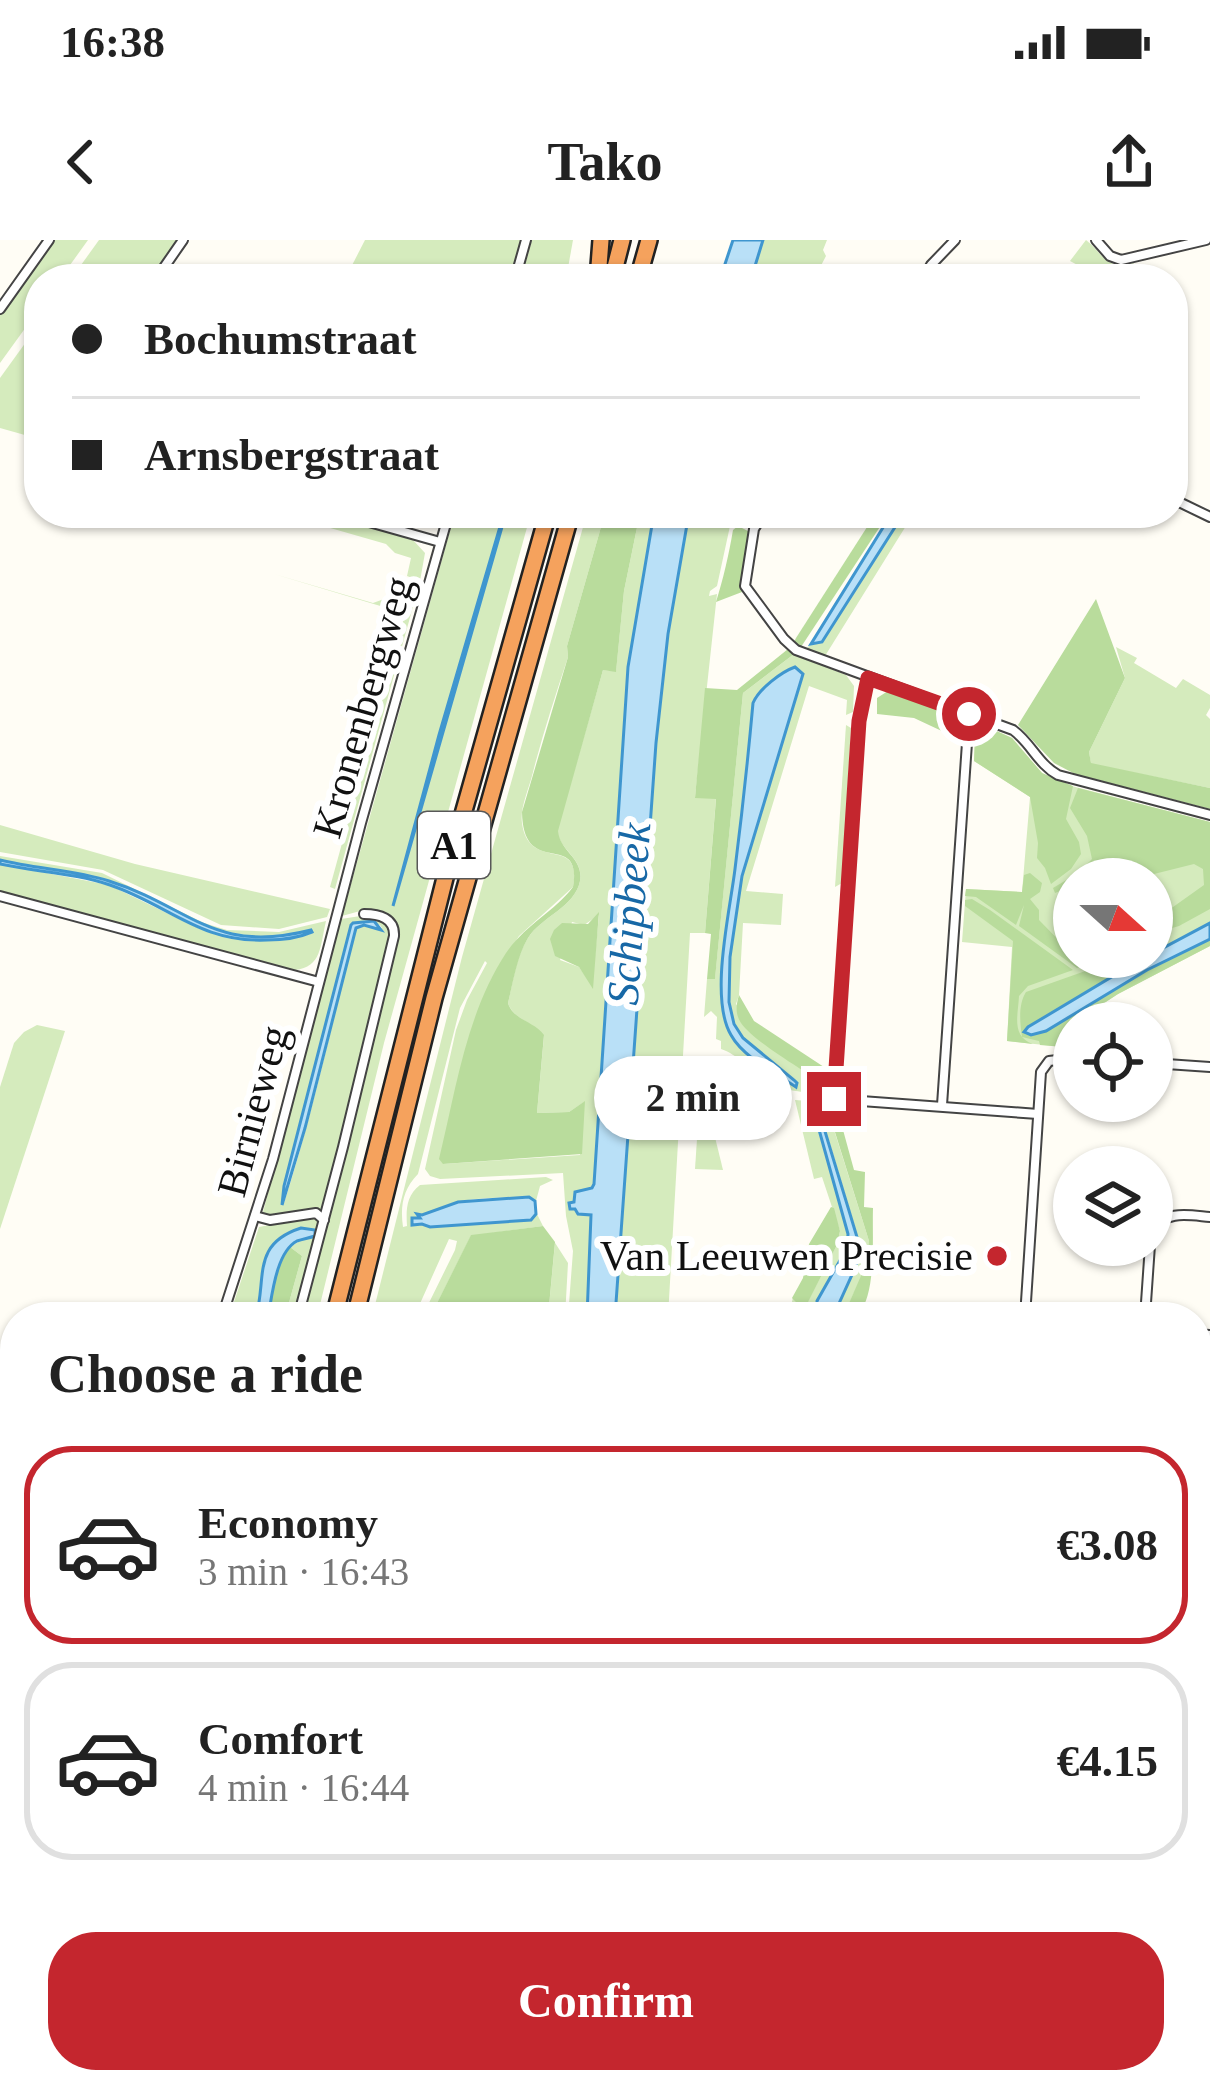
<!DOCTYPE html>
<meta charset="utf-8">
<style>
:root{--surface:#fff;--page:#f6f6f6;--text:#222;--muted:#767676;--line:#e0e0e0;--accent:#c4262e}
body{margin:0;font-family:"Times New Roman",serif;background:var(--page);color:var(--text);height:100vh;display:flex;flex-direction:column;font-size:45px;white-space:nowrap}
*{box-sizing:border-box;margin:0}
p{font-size:39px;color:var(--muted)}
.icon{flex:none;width:66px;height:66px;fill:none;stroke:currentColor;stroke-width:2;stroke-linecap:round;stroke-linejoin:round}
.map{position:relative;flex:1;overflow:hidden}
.sheet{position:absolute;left:0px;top:1062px;width:1212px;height:792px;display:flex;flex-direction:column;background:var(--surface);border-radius:48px 48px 0 0;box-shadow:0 3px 9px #0004}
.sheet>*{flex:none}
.hud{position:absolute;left:24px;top:24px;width:1164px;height:264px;border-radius:48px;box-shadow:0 3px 9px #0004;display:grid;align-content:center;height:264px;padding:0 48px;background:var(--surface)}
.needle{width:78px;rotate:111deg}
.tools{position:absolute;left:1053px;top:618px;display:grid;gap:24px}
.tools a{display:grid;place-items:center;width:120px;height:120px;border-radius:50%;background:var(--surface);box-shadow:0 3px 9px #0004;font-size:60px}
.end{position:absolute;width:54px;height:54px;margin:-27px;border:15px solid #c4262e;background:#fff;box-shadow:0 0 0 6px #fff}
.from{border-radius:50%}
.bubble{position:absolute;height:84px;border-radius:42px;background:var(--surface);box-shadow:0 3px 9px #0004;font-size:39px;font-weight:800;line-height:84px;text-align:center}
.hud b{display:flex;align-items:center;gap:42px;height:114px;font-size:45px}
.hud b+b{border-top:3px solid var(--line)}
.hud i{width:30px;height:30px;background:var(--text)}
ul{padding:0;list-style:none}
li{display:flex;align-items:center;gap:36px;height:198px;margin:0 24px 18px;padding:0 24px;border:6px solid var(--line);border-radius:48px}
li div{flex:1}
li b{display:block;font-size:45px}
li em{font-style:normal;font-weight:800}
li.selected{border-color:var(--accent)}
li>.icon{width:108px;height:108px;stroke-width:1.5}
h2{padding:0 48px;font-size:54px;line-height:144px}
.cta{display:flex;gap:24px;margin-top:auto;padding:24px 48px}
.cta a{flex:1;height:138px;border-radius:48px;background:var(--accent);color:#fff;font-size:48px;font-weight:800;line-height:138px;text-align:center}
.status{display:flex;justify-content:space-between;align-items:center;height:84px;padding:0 60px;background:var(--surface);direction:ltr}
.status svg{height:33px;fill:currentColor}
header{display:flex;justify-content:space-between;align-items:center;height:156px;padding:0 48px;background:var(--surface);font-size:54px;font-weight:800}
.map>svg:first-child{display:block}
.green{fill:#d5ebbd;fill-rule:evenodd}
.forest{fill:#b9dc9c}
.water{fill:#b9e0f7;stroke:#3f96cf;stroke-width:3}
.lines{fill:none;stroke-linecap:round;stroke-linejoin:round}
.stream{stroke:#3f96cf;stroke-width:3}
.street-casing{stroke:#444;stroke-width:12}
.primary-casing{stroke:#222;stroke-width:18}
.highway-casing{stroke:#222;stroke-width:20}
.street{stroke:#fff;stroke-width:8}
.primary{stroke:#f9d66b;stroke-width:14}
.highway{stroke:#f5a25d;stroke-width:15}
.rail-casing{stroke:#c4262e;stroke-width:8}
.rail{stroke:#fff;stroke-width:3;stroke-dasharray:9;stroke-linecap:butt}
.route{stroke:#c4262e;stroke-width:15}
.poi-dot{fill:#c4262e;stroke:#fff;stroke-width:4.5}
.labels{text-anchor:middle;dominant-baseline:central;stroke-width:12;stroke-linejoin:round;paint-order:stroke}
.shield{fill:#fff;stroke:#585858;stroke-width:3}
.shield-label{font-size:39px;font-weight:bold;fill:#111}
.street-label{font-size:42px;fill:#111;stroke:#fff}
.poi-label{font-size:42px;fill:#111;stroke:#fff;text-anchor:end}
.water-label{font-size:45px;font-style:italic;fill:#1768a6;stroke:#fff}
</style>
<div class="status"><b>16:38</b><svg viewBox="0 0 49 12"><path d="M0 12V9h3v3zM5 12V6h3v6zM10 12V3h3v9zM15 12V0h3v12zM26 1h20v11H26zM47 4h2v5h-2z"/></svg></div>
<header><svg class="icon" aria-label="back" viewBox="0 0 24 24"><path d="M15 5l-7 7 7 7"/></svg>Tako<svg class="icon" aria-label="share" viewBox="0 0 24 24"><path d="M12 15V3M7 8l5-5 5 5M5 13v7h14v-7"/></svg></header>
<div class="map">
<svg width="1210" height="1854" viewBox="0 0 1210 1854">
<rect width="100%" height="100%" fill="#fffdf5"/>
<!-- green -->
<g class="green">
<polygon points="51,0 88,0 60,39 39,39 39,69 0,123 0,73"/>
<polygon points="99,0 177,0 149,39 71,39"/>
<polygon points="365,0 521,0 510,39 345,39"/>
<polygon points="532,0 573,0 566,39 521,39"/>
<polygon points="763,0 827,0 823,10 826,16 814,39 751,39"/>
<path d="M1086,0c19,15 18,30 48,23l-9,16h-21l-34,-18z"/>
<polygon points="39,84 39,199 0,188 0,138"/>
<polygon points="278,273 319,273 413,300 425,313 420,341 407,336 411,318 395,313 386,304"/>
<polygon points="455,273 504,273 439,495 394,666 506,273 531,273 384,803 317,1077 302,1077 397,693 396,686 360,671 342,676"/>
<path d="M587,273h18l-38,133 1,11c-13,40 -26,79 -36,119 -4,15 -12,32 -10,47 7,51 61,10 51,64l-54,49 -28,44 -48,184 137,-9 4,-53 -15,10 -32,1 7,-77c-11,-14 -31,-17 -36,-33 5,-21 8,-47 20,-65 13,-21 47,-31 52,-57 4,-23 -20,-30 -23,-50l46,-161 13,1 8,-80 16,-78h14l-26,154 -34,517 -2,4 -17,4 3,22 13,1 -4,102h-19l5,-66 -7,-35 -3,-43 -123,6 -10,-3 -5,-7 31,-139 11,-30 20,-37 -2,-2 -25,47 -42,166c-15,15 -18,32 -15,53l4,-1c-1,-16 -1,-30 13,-41l126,-8 7,3 -13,6 -4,15 -4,1 -4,-5c-23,1 -48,0 -71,5 -17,4 -30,15 -45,17l1,6 9,-1 8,3 101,-7 6,-6 6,12 -72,10 -41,81h-8l33,-67 2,-9 -8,-2 -35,78h-42l90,-360zM599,675l-7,70 -13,-18 -19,-7 12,-38 12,3z"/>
<polygon points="689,273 758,273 750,284 738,282 730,286 717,346 710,351 709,356 717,354 695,557 716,558 705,693 690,693 668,1077 616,1077 656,503 668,394"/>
<polygon points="904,273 914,273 825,416 806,409 811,404 822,402"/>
<polygon points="274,334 373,363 384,359 383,365 393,369 400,359 414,363 335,649 330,647 404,378 397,371"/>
<polygon points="1116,407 1137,418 1134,423 1176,448 1183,439 1210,455 1210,468 1206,475 1210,479 1210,548 1091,524 1089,512 1125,438"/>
<path d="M794,414l52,21 8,11 -1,26 -7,3 1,-15 -38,-14 -63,205 37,3 -2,31 -38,-2 -4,72 -3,9 20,32 72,51v7c-25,-2 -45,-2 -67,-16 -15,-10 -22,-23 -40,-29v-8l-5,-2 1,-22 -6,-6 -7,6 3,-38 8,-1 28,-285zM789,428l14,6 -61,202 -12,81 -1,45 5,22 9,14 51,42 2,6c-21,-14 -53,-29 -65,-51 -21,-37 -1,-124 4,-166 7,-55 12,-111 18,-166l2,-7z"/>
<polygon points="846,485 851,488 842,643 835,647"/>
<path d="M992,489l20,9 30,35 18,10 150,39v124l-92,48 -53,35 -2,18 -56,-6 5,-94 -50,-5 4,-53 56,3 8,-95 -56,-36 1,-24zM1074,639h78v78h-78z"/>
<polygon points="0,585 135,624 330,669 327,677 279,689 221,685 103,630 0,612"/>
<path d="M0,616l102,17 102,50 23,7 52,2 47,-11c-6,25 -4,46 -31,49l-295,-79v-27l109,21 91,44 54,12 35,-2 22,-5 1,-4 -30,6h-51l-30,-10 -90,-45 -111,-21z"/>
<path d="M367,675l15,4 10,11 -67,280 -59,6 -3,-4 78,-293zM363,681l17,4 2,3 -3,2 -15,-5 -8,3c-23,91 -43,185 -72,275h-2l69,-278z"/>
<polygon points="37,785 65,791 0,989 0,847 14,803 24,792"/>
<path d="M704,820c25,3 37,20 55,34l1,6 -11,-3 -6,-12c-14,-4 -25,-1 -32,13l6,19h-25v-5h6l3,-41 -6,-1z"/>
<path d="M795,860l40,3 2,5 -8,6 40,127 -1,21 -25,55 -54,-1 4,-19 11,12 33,-64 3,-14 -18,-54 -8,2zM828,897l29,97 -35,78 -4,-4 -1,-7 30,-53 1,-14z"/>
<polygon points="698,884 712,885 723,930 695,929"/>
<path d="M315,976l5,8 -25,93h-10l17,-61 -12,-9 17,-10 -31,4c-18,25 -13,48 -20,76h-27l30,-90z"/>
<polygon points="550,995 568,1023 565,1077 548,1077 555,1003"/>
<polygon points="0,1545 15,1546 15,1644 0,1645 0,1610 6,1610 8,1557 0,1556"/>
<polygon points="644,1839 729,1839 725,1854 636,1854"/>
<polygon points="737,1839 770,1839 777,1851 781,1839 813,1839 816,1854 757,1854 758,1849 753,1848 751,1854 730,1854"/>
</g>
<!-- forest -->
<g class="forest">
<path d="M605,273h35l-16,78 -8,81 -13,-2 -45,161c2,21 26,27 22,50 -5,26 -39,36 -52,57 -11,18 -15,44 -20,65 5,17 26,18 36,32l-7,78 32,-1 16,-11 -3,53 -139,10 -4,-5c17,-69 27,-145 67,-206 20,-29 48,-41 67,-66 10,-59 -50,-6 -51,-75l46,-155 -1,-11z"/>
<polygon points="876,273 889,273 801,407 794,402 796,398"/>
<path d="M738,286l12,6 -10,50 2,10 -26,10c7,-22 13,-48 17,-72z"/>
<polygon points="1096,359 1125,438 1089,512 1091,523 1210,548 1210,569 1075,534 1054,523 1018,485"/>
<polygon points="788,409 794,414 743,453 715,739 707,739 711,694 705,693 716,559 695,558 705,448 737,450"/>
<polygon points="888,451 953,475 959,480 961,500 914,478 877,474 877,458"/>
<polygon points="992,489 1012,498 1042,533 1073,546 1066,579 1079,602 1081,614 1071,629 1051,644 1045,628 1037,618 1038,603 1030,557 974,521 975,497"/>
<polygon points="1078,548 1210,582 1210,669 1179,686 1152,694 1152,682 1204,645 1203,629 1194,624 1138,638 1133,627 1117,639 1074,639 1074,645 1055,653 1053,648 1078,633 1092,619 1087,596 1070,568"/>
<polygon points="1030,633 1042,643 1040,652 1030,659 1039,670 1039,680 1084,726 1077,728 1019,686 1024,665 1016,685 976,657 965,656 966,649 1022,652 1024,635"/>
<path d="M972,659l18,11 83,60 -45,16 -9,10c-1,20 -8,40 14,48l-26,-3 6,-100 -48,-35v-6z"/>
<polygon points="599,672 593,749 579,727 555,716 550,699 554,690 562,683 588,684"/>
<path d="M1210,699v7l-92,48 -54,35 -1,18 -23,-2 -1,-4 -17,-4c-2,-15 -4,-32 4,-45l65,-23 36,-1 -99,59z"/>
<path d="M739,755l15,26 70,46 4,5v15c-21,-15 -73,-44 -87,-64 -6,-9 -5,-18 -2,-28z"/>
<path d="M837,868l17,62 11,2 -1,35 9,1c-1,27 4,87 -15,106l2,3h-17l24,-55 2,-21 -40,-128z"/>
<polygon points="831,967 834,968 840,991 837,1005 804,1070 792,1058 803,1038 809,1004"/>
<polygon points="543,986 555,1002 548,1077 430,1077 471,995"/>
<path d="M290,1007l12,9 -17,61h-17c5,-24 7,-50 22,-70z"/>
<polygon points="15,1837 15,1839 79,1839 76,1854 9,1854"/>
</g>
<!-- water -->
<g class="water">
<polygon points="733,0 763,0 751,39 720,39"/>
<polygon points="504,273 506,273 393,666 439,495"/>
<polygon points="654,273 689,273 668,394 656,503 615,1077 587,1077 591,975 578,974 575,969 570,969 569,963 574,962 575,952 592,948 594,944 628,427"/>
<polygon points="892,273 904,273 822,402 811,404"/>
<path d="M795,427l8,7 -61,202 -12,81 -1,45 5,22 9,14 51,42 3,3 -1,4c-21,-14 -53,-30 -65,-52 -22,-37 -1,-124 4,-166 7,-55 13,-111 18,-166 6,-14 28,-31 42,-36z"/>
<path d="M0,620c36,9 74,10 109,21 82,26 104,74 202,49l1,2c-14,6 -29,8 -45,8 -67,3 -98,-35 -157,-55 -35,-12 -73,-13 -110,-21z"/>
<polygon points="374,681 381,690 364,685 356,688 305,888 282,965 284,946 351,685 353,683"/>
<polygon points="1210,683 1210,699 1147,730 1046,791 1031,795 1024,792 1028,787 1140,720 1152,717 1152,714"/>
<polygon points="817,865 860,1007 856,1026 836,1070 830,1074 817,1068 817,1061 847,1008 848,994 813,868"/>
<polygon points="529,957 535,961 536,974 531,980 430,987 422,984 412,985 412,978 420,978 417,974 422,975 458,962"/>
<path d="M301,988l14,2v6c-6,2 -12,3 -18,5 -21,11 -25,55 -29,76h-12c11,-39 -5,-73 45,-89z"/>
</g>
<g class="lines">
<!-- stream -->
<polyline class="stream" points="0,1733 8,1727"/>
<!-- street casing -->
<g class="street-casing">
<g id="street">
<polyline points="1096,0 1110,16 1121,20 1206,0"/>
<polyline points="156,39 183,0"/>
<polyline points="515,39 526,0"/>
<polyline points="923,39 931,25 955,0"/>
<polyline points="0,69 49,0"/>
<polyline points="1179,262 1210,277"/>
<polyline points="337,273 440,302"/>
<path d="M764,273l-10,16 -9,57 39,53 12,11 217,80c18,13 25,34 45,45l152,40"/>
<polyline points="868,438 859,481 834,859 1038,874"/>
<polyline points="0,656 319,742"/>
<polyline points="1152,823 1210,827"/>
<polyline points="942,865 969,474"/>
<polyline points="255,976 270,980 316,973 324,980"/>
<path d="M1152,990c15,-20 35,-15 58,-13"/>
<polyline points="222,1077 273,919 361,583 449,273"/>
<path d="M298,1077l45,-170 51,-211c1,-18 -15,-22 -30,-22"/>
<polyline points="1025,1077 1041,832 1049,821 1074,818"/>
<polyline points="1145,1077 1150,1005"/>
<polyline points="1197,1094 1210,1095"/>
<polyline points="1197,1211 1210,1212"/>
<polyline points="1197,1331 1210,1331"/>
<polyline points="0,1446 15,1447"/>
<polyline points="1197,1597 1210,1598"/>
<polyline points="1093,1839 1108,1854"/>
<polyline points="1177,1839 1193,1854"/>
<polyline points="498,1854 542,1839"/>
<polyline points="525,1854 572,1839"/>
<polyline points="859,1854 862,1839"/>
<polyline points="918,1854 918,1849 926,1839"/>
<polyline points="1119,1854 1133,1839"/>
<polyline points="1209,1854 1210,1853"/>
</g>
</g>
<!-- primary casing -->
<g class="primary-casing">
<g id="primary">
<polyline points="1197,1734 1210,1731"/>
<polyline points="1197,1750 1210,1748"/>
<polyline points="0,1767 15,1756"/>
</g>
</g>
<!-- highway casing -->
<g class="highway-casing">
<g id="highway">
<polyline points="598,39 601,0"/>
<polyline points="612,39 622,0"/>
<polyline points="638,39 649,0"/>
<polyline points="334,1077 445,638 548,273"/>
<polyline points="355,1077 434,758 571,273"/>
<polyline points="7,1779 15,1776"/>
<polyline points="283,1839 285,1854"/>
<polyline points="298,1839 300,1854"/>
<polyline points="163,1854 169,1839"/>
<polyline points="196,1854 199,1839"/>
</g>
</g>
<!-- street -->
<use href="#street" class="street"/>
<!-- primary -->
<use href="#primary" class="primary"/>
<!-- highway -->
<use href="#highway" class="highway"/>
<!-- rail casing -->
<g class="rail-casing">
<g id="rail">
<polyline points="1197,1702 1210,1700"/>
<polyline points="0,1704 15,1704"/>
</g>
</g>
<!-- rail -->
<use href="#rail" class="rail"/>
</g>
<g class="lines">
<!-- route -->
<polyline class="route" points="834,859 859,481 868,438 969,474"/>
</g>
<!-- markers -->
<circle class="poi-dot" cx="997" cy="1016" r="12"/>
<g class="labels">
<!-- shield labels -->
<rect class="shield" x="418" y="572" width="72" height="66" rx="9"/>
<g class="shield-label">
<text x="454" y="605">A1</text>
</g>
<!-- street labels -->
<g class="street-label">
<text transform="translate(363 467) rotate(-74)">Kronenbergweg</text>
<text transform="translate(253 871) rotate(-75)">Birnieweg</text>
</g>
<!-- poi labels -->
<g class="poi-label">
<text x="973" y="1016">Van Leeuwen Precisie</text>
</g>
<!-- water labels -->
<g class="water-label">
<text transform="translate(629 674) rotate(-86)">Schipbeek</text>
</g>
</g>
</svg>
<div class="tools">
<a><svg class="needle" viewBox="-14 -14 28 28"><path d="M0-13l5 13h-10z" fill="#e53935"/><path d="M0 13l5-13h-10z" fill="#767676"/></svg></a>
<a><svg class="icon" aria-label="locate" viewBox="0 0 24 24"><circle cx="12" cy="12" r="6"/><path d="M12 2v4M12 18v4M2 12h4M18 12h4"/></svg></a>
<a><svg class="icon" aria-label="layers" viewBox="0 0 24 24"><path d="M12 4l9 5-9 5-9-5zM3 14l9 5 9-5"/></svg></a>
</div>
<i class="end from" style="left:969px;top:474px"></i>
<i class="end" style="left:834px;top:859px"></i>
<div class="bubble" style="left:594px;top:816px;width:198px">2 min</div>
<div class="hud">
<b><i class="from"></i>Bochumstraat</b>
<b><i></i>Arnsbergstraat</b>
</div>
<section class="sheet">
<h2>Choose a ride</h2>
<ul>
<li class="selected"><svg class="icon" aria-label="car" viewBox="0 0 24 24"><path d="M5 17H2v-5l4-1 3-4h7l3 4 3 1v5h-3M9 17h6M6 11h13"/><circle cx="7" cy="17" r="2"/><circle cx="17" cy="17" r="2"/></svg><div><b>Economy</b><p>3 min · 16:43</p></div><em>€3.08</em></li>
<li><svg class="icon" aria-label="car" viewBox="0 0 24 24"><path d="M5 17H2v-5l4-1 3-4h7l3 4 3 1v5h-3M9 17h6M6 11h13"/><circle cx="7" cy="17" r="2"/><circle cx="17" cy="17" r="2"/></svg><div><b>Comfort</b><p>4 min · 16:44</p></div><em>€4.15</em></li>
</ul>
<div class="cta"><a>Confirm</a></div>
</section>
</div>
